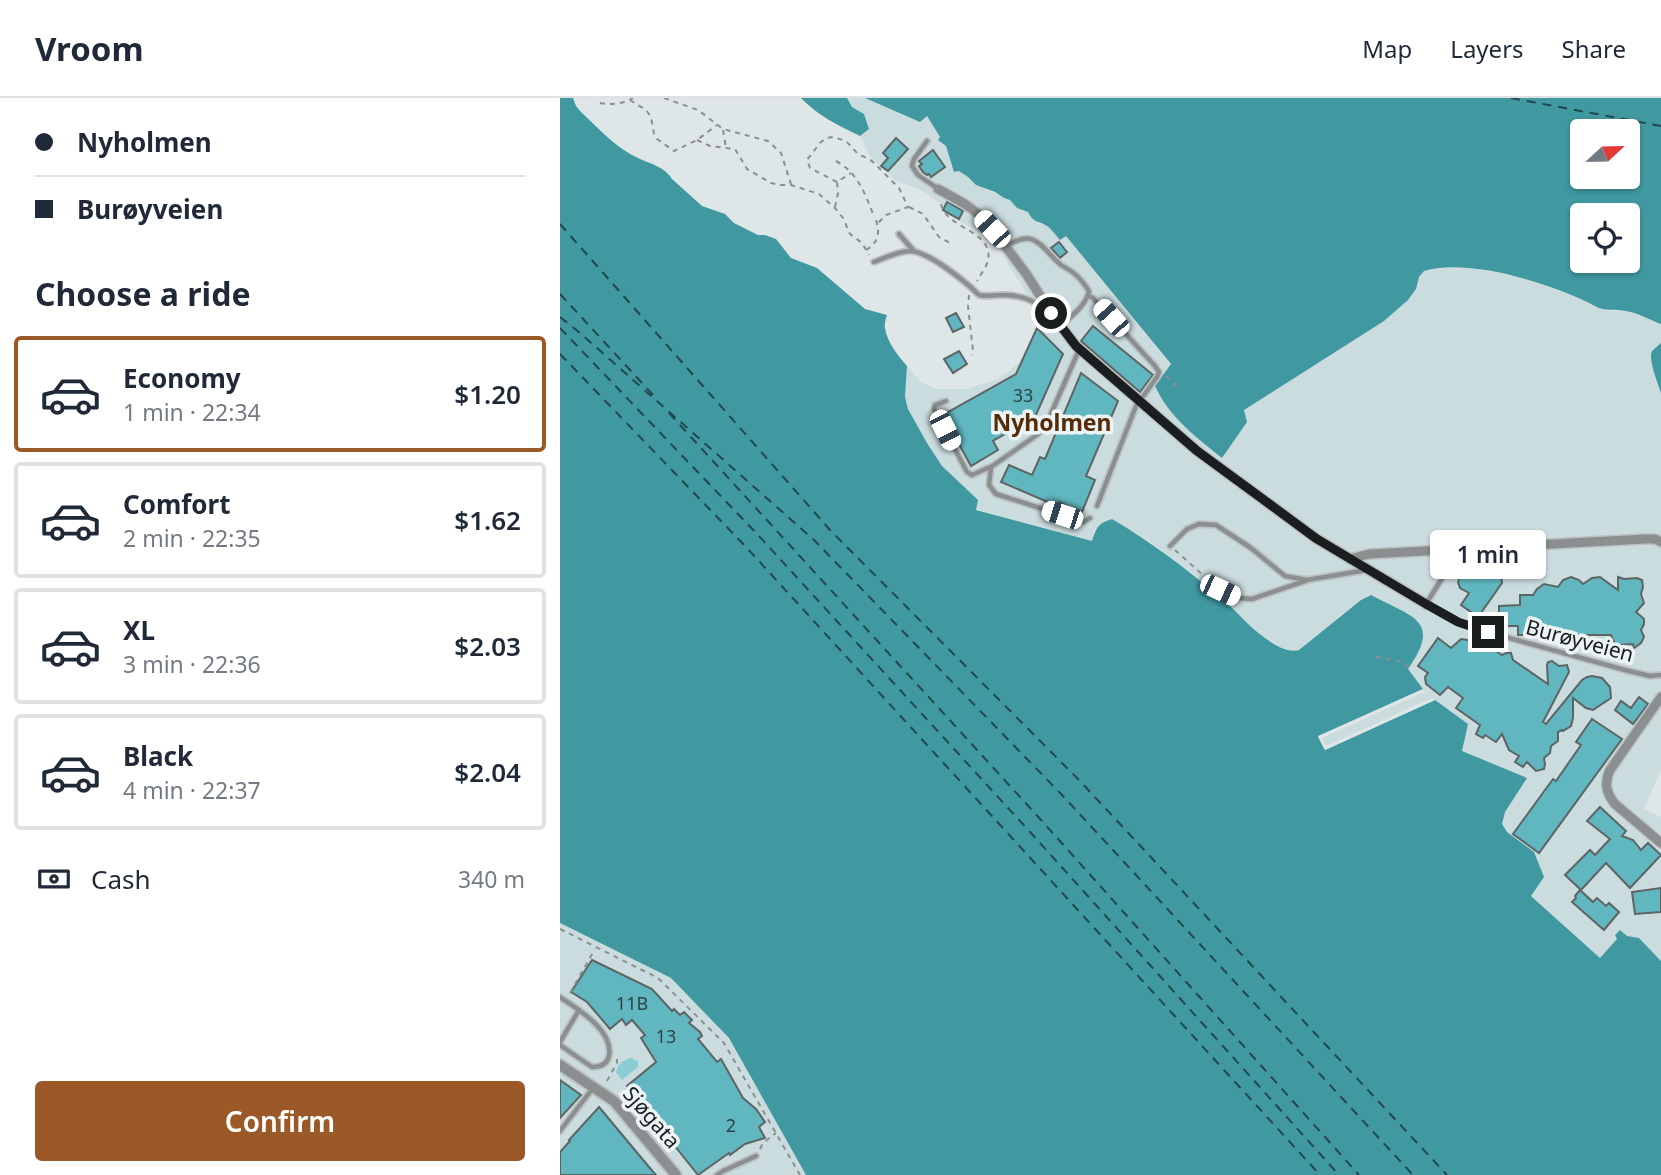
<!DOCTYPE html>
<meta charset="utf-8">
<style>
:root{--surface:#fff;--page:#f6f6f7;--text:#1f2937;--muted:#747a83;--line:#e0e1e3;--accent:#9b5927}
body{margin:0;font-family:"Noto Sans",sans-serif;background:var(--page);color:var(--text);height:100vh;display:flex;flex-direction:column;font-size:26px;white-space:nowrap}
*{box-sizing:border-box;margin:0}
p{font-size:23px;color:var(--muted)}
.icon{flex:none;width:38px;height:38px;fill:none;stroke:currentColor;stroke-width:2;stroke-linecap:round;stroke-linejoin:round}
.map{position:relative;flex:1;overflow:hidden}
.sheet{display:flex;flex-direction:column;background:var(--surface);width:560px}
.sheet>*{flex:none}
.guide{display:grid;align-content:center;height:154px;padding:0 35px;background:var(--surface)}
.needle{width:46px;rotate:68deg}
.controls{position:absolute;left:1010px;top:21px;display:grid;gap:14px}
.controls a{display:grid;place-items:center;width:70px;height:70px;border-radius:7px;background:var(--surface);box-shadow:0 2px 5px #0004;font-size:35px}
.end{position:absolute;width:32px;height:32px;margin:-16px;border:9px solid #1b1e1e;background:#fff;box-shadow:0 0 0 4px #fff}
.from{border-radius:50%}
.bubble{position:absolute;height:49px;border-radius:7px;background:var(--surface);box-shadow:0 2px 5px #0004;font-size:23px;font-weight:600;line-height:49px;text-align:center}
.car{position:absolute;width:21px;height:42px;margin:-21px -10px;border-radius:9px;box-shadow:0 0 5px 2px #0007;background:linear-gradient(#fff 24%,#345 0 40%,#fff 0 76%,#345 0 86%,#fff 0)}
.guide b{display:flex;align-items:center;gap:24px;height:66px;font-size:26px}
.guide b+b{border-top:2px solid var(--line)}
.guide i{width:18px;height:18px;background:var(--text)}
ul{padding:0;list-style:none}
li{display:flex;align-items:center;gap:21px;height:116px;margin:0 14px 10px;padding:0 21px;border:4px solid var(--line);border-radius:7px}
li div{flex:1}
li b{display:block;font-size:26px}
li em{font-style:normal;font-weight:600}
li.active{border-color:var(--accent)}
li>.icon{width:63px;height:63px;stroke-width:1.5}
h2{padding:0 35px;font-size:32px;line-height:84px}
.pay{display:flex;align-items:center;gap:18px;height:77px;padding:0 35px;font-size:26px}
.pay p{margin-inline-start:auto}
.cta{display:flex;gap:14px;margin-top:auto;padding:14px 35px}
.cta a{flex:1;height:80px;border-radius:7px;background:var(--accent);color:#fff;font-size:28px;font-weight:600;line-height:80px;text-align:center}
header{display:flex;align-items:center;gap:42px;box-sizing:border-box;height:98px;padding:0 35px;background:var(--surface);border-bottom:2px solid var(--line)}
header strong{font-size:33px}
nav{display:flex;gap:38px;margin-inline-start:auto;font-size:24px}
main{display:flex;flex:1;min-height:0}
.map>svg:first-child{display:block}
.built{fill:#cbdcde}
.green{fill:#8acdd5}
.water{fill:#4098a1;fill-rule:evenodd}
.pier{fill:#dfe6e7}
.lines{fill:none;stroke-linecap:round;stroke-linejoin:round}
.ferry{stroke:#20484d;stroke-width:2;stroke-dasharray:9 7;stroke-linecap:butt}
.building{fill:#61b7c0;stroke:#5d6464;stroke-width:2}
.service-casing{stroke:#bcc2c3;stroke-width:8}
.minor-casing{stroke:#bcc2c3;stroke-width:12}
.tertiary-casing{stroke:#bcc2c3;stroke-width:14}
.path{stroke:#8a8f90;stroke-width:2;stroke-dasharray:5 5;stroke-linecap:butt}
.service{stroke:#8c8f8f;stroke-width:4.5}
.minor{stroke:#8c8f8f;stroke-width:9}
.tertiary{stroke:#8c8f8f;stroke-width:10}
.route{stroke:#1b1e1e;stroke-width:9}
.labels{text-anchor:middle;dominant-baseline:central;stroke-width:7;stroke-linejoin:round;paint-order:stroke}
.number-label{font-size:18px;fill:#2c4446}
.street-label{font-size:21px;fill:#1b1e1e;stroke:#ecf4f5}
.neighbourhood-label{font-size:23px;font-weight:bold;fill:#572b05;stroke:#ecf4f5}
</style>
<header>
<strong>Vroom</strong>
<nav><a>Map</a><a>Layers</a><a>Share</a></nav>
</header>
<main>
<section class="sheet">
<div class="guide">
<b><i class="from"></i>Nyholmen</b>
<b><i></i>Burøyveien</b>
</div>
<h2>Choose a ride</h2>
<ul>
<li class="active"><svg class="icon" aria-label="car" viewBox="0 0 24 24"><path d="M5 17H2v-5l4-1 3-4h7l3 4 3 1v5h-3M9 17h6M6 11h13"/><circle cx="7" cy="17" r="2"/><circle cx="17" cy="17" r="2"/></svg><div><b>Economy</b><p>1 min · 22:34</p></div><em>$1.20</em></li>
<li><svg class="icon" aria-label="car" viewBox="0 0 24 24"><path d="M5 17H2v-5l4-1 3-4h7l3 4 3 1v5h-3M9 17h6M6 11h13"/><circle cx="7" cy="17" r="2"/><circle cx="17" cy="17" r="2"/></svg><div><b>Comfort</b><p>2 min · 22:35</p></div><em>$1.62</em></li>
<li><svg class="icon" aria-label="car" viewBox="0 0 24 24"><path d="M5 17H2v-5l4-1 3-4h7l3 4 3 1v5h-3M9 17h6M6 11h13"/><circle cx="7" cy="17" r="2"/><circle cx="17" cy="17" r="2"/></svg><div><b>XL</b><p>3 min · 22:36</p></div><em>$2.03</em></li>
<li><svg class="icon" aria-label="car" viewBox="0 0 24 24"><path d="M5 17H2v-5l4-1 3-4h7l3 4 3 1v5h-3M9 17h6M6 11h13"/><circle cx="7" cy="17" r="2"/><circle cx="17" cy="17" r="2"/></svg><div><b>Black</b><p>4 min · 22:37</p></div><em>$2.04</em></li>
</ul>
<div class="pay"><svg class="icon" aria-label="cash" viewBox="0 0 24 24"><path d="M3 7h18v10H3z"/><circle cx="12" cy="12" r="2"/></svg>Cash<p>340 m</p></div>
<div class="cta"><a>Confirm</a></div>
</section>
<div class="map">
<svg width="1101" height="1077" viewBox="0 0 1101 1077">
<rect width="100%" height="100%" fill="#dfe6e7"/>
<!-- built -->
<g class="built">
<polygon points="287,0 305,0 352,21 366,17 386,48 394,74 399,73 408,79 416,87 450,102 457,110 468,114 479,126 487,127 500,142 506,138 611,267 683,312 824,223 848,202 856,191 859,179 864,173 871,171 905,169 959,179 1024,202 1041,211 1050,213 1064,212 1101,226 1101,245 1092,252 1093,269 1101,295 1101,672 1084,711 1101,719 1101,863 1079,840 1067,838 1058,841 1040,860 971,797 974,755 947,734 942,726 945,714 967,680 765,652 758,638 862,591 847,571 850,516 834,510 811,497 801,502 739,552 735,553 725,552 703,538 632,475 587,442 552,421 535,431 532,444 416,411 417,402 382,368 367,345 348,311 345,300 347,268 361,284 377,291 406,291 437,282 464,261 477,228 478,215 436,146 416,132 402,125 385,113 381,106 363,93 335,82 309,57 300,38 309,31 304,16 292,9"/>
<polygon points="0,825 111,880 169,940 246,1077 0,1077"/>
</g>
<!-- green -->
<path class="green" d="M71,960l7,3v6l-16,13 -6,-8c2,-8 7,-12 15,-14z"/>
<!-- water -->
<g class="water">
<path d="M0,0h13l3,8 4,5c18,17 37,38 60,48 11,5 25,8 32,20l30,27 23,8 9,9 24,12h7l11,4 15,19 26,10 48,41 22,6c-1,3 -3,10 -2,13 2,14 13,28 22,38l-2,31 3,12 19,34 15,23 36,34 -2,10 116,31c5,-14 5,-17 20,-22 39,23 75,50 109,79 15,12 28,29 44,40 10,7 22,15 34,12l62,-50 10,-5c40,22 72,24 37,74l15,20 -105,48 7,13 110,-50 33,24 -6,27 65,27 -22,34 -3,12 5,8 27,20 10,25 -13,19 69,62 17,-19 -2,-4 5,-5 7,6 12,2 22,23v214h-855l-77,-137 -58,-60 -111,-55z"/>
<path d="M241,0h46l5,9 12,7 5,15 -9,7c-22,-11 -42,-20 -59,-38z"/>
<path d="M305,0h796v226c-11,-4 -23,-11 -35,-13 -9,-2 -18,0 -27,-3 -5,-2 -9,-5 -14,-7 -40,-19 -118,-43 -161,-30l-5,6 -3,12 -8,11 -24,21 -140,89 3,12 -25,36c-27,-22 -52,-40 -67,-72l16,-22 -105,-128 -6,4c-4,-4 -8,-11 -13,-14 -9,-6 -13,-2 -19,-14l-11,-4 -7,-8 -6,-2 -9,-6 -19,-7 -8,-8 -9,-6 -5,1 -8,-26 -8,-6 2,-3 -13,-21 -7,6zM1068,33v46h-46v-46zM1068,117v46h-46v-46z"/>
<path d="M1101,245v50c-3,-10 -13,-33 -9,-42 1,-1 8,-7 9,-8z"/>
</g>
<!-- pier -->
<polygon class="pier" points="863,591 864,594 762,640 766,648 872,600 875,602 765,652 758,638"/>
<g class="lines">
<!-- ferry -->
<g class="ferry">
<polyline points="951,0 1101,28"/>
<polyline points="0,126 270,432 519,682 887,1077"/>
<polyline points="0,196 94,298"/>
<polyline points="0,219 20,235 254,442 504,699 853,1077"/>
<polyline points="0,230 198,437 471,735 779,1077"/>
<polyline points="0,256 187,450 760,1077"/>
<polyline points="109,315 482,723 799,1077"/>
</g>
</g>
<!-- building -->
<g class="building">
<polygon points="336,40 348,51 328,73 321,68 328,60 323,55"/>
<polygon points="373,52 385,69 371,79 369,76 367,77 363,74 359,68 362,66 359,63"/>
<polygon points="387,104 403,113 399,121 383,112"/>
<polygon points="499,144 507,154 500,160 491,150"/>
<polygon points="396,215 404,229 393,234 386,220"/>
<polygon points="533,228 593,277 580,294 521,243"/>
<polygon points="477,230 503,256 475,319 433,343 438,352 411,368 383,317 456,276"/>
<polygon points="399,253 407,266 393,275 384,261"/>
<polygon points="521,275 558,303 526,378 535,382 522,414 499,404 497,408 441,384 449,367 472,377 480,359 485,361"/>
<polygon points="925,468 930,468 938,473 941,476 942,485 918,519 901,507 909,495 900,490 898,484 900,479 904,477 912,479 917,473"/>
<polygon points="1011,479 1019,482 1023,486 1032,480 1040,479 1058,492 1058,479 1064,481 1077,480 1082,482 1083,489 1081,496 1084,505 1076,514 1084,521 1084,526 1081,532 1084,539 1081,545 1074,550 1073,546 1058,547 1054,544 1051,537 958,537 958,528 934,528 939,522 939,508 960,507 960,497 973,497 977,491 984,486 998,489 1003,482"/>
<polygon points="878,540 891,550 901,541 908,542 915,550 921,543 942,557 946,555 951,555 953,562 988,586 987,567 988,564 992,563 999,568 1007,567 1009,574 983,624 986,626 1022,582 1027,579 1032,578 1042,580 1050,589 1051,600 1033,612 1026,610 1013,600 1013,620 1011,628 1003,633 1002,632 998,634 998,643 991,648 990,655 984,660 985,666 984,671 976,673 967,664 963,669 955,664 959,658 949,652 942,636 936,644 925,637 923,640 916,636 920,627 896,610 903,600 888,589 880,597 866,586 865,579 868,575 858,568"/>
<polygon points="1079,599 1088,606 1073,626 1055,612 1061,603 1071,610"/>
<polygon points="1032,621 1062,641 979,755 953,736 993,681 996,683 1021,647 1016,644"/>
<polygon points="1040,709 1066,733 1062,738 1073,742 1081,752 1088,745 1101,757 1070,790 1046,765 1021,792 1005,777 1030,752 1035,757 1050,741 1027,723"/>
<polygon points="1101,790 1101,814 1075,816 1072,794"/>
<polygon points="1020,792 1033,804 1037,800 1046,808 1049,805 1059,814 1044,832 1012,804 1016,800 1015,798"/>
<polygon points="32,862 92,891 112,913 114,911 120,917 124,914 132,922 129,925 140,934 142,938 138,941 157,964 161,961 183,1000 196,1011 205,1024 199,1029 205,1040 185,1046 170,1057 169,1055 138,1077 67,988 96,964 81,940 85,937 72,922 66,927 62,921 50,931 27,904 11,894"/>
<polygon points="0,982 21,997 0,1020"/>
<polygon points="39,1009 89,1069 96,1077 0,1077 0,1054 10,1043 9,1042"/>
</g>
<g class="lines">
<!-- service casing -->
<g class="service-casing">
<g id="service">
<polyline points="367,43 354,61 352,68 358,77 377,90"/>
<polyline points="339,136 353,152"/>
<path d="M447,148c29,-19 34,2 54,19 6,4 13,7 18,13 4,4 7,9 10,13 -3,15 -18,25 -28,35"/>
<path d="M314,164c11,-4 24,-11 36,-11 18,0 56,31 69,44 8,2 14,0 22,0 17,-1 30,4 44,13"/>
<polyline points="529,198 533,200 595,268 599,274 597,279 576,308 537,408"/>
<polyline points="519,252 486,327 477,337 431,369 429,387 436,396 524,424 530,420"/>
<polyline points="386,303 375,307 374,311 407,374 412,377 430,369"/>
<polyline points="610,448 627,431 639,426 656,427 691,450 725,478 747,482 807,472"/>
<polyline points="899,453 866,506 898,524 928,534"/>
<polyline points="660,493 677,500 692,501 745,483"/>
<polyline points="931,535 1065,572 1090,578 1101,577"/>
<path d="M0,899c17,12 54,33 49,59 -2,9 -9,11 -17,11l-32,-22"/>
<polyline points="0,944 19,912"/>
<polyline points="0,1033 33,990"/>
<polyline points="157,1077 163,1073 196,1058"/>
</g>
</g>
<!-- minor casing -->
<g class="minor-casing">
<g id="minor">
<polyline points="378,91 405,106 417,115 432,130 467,177 491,215 516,248 636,352 757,441 866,506"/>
<polyline points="790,461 809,456 1085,441 1095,441 1101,444"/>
<path d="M1101,599l-51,73c-6,13 -4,23 5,34l46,39"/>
</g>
</g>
<!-- tertiary casing -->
<g class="tertiary-casing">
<polyline id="tertiary" points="0,967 54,1003 116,1077"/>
</g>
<!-- path -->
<g class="path">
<polyline points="104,0 138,12 163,31 208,43 221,55 231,86"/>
<polyline points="70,2 86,12 91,19 94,36 97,41 114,53 137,42 157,27"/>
<path d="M40,5c11,2 23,1 33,-5"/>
<polyline points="163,32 166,50"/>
<polyline points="137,42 150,48 175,51 187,71 211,85 219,87 231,87 259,96 275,110 283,120 290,136 302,145 309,157"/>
<path d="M276,63c21,11 29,32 37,53"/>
<polyline points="277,84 250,70 247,62 260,45 266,40 273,39 286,43 297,55 312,63 339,90 348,109 326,117 317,126"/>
<path d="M381,106c5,25 53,26 47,57 -2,7 -8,14 -11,20"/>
<polyline points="275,109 278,95 277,84 291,75"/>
<polyline points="349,109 363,116 379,139 392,146"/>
<path d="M306,152c13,-8 14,-17 10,-30"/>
<polyline points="409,197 408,208 413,253 412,257"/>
<polyline points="606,278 618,289"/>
<polyline points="615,452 655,488"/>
<polyline points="816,559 839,563 849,569"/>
<polyline points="0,831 98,880 164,945 240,1077"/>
<polyline points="10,895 35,851"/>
<polyline points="47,983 57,965 57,961"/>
<polyline points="200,1051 203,1045 216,1035"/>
</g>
<!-- service -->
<use href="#service" class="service"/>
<!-- minor -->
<use href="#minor" class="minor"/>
<!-- tertiary -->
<use href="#tertiary" class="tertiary"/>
</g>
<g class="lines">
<!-- route -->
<polyline class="route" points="491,215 516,248 636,352 757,441 866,506 898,524 928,534"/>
</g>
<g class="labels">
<!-- number labels -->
<g class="number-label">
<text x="463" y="297">33</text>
<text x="72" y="905">11B</text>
<text x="106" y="938">13</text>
<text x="171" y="1027">2</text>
</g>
<!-- street labels -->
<g class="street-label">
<text transform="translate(1020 542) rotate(15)">Burøyveien</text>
<text transform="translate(92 1019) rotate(49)">Sjøgata</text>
</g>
<!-- neighbourhood labels -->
<g class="neighbourhood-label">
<text x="492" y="324">Nyholmen</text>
</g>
</g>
</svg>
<div class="controls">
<a><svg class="needle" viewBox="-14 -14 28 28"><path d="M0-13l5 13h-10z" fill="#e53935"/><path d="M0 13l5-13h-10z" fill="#747a83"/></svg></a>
<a><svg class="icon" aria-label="locate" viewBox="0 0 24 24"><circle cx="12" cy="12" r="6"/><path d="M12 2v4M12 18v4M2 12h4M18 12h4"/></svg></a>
</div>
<i class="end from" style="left:491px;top:215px"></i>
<i class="end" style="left:928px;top:534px"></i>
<div class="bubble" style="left:870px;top:432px;width:116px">1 min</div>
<i class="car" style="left:432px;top:131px;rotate:317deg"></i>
<i class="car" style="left:551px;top:220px;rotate:318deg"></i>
<i class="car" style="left:385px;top:332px;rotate:153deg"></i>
<i class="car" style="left:502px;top:417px;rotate:288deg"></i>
<i class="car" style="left:660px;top:492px;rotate:115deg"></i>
</div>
</main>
